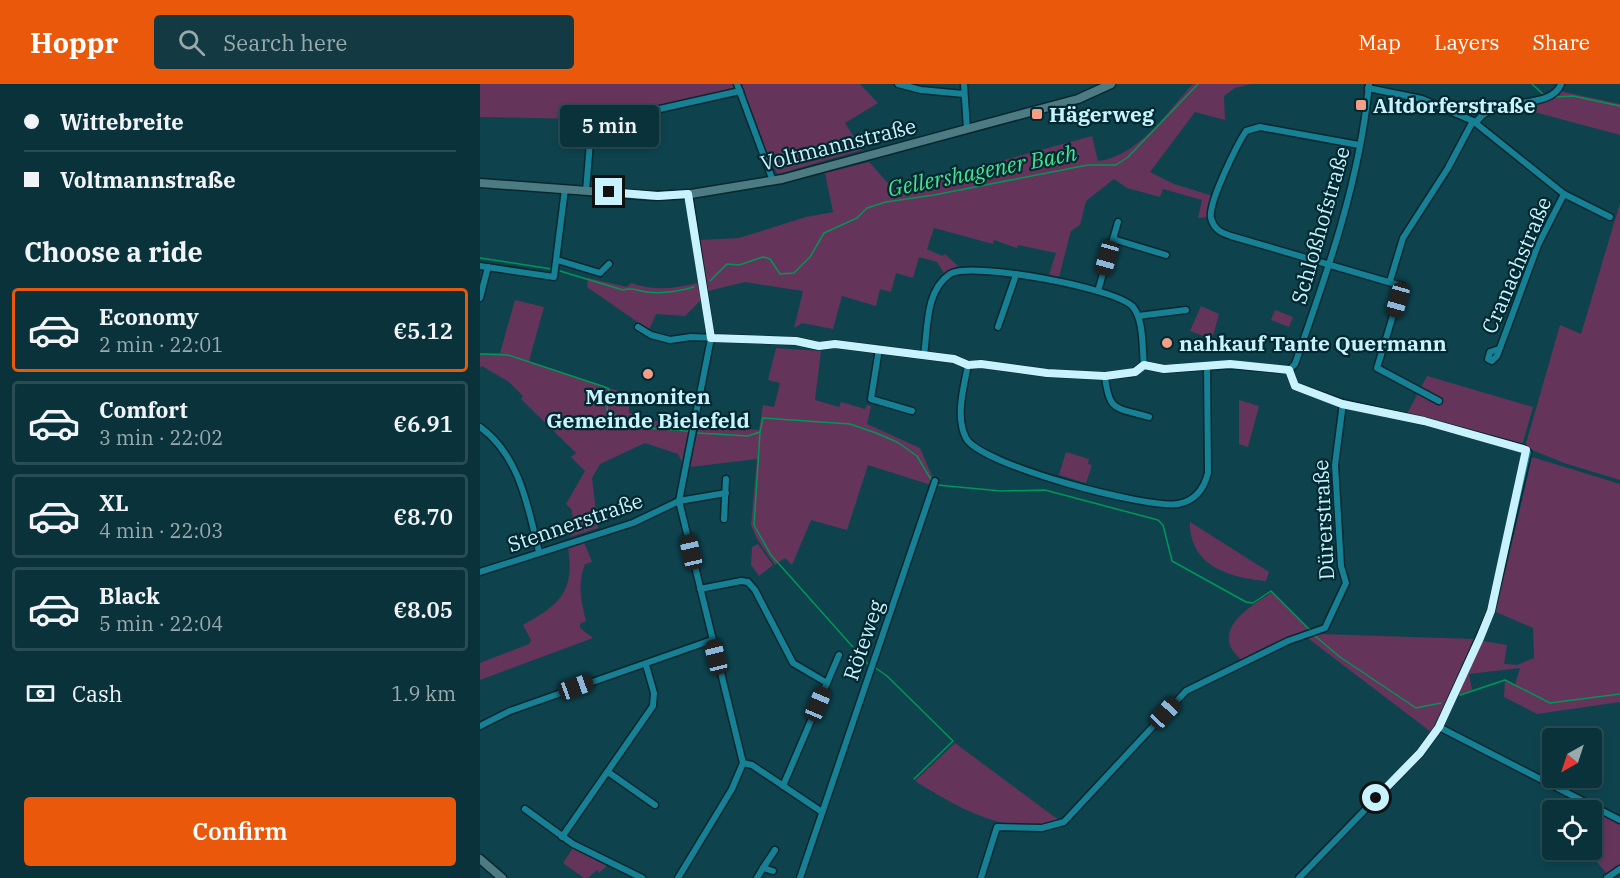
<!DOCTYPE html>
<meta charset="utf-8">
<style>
:root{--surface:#0a323a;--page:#133a42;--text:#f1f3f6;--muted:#99aaaf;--line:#2a4d54;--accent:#ea580c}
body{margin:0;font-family:"IBM Plex Serif",serif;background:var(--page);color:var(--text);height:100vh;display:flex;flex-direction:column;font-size:22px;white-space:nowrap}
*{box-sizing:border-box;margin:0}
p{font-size:20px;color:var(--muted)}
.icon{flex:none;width:33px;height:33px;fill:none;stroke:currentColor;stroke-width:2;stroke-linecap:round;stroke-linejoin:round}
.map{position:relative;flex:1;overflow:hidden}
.sheet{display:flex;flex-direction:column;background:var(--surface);width:480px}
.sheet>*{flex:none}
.guide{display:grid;align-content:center;height:132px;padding:0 24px;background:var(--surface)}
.needle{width:39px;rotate:219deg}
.tools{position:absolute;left:1062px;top:644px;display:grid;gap:12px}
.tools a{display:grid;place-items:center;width:60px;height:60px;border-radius:6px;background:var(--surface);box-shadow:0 3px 9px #0003,0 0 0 2px var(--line);font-size:30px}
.end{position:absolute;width:27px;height:27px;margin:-14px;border:8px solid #c8f2fe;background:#111;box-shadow:0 0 0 3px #111}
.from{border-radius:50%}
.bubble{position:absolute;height:42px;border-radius:6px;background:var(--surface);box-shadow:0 3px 9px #0003,0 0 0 2px var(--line);font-size:20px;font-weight:600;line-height:42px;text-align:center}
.car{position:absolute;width:18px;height:36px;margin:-18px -9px;border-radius:8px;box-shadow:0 0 4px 2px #0007;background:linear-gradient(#222 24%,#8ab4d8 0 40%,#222 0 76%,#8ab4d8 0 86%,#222 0)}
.guide b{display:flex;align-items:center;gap:21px;height:57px;font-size:22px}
.guide b+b{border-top:2px solid var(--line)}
.guide i{width:15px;height:15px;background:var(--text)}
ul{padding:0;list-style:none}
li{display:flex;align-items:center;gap:18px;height:84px;margin:0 12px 9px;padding:0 12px;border:3px solid var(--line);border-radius:6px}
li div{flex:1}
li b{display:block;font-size:22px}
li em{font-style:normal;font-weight:600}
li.current{border-color:var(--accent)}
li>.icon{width:54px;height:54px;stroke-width:1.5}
h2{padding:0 24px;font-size:27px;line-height:72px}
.pay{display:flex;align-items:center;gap:15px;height:66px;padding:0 24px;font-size:22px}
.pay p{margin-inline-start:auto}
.cta{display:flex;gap:12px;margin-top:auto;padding:12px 24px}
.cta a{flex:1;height:69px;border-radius:6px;background:var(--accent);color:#fff;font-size:24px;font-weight:600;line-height:69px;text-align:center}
header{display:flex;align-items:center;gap:36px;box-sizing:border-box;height:84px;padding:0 30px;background:var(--accent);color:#fff}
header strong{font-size:28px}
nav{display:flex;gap:33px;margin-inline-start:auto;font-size:21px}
.search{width:420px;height:54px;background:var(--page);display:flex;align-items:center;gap:15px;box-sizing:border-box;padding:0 21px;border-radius:6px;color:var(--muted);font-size:22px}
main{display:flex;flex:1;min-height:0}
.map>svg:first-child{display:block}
.green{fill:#65345b}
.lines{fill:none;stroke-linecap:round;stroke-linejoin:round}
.stream{stroke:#009657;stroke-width:1.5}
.street-casing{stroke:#09272e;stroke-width:9}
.secondary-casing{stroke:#09272e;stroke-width:11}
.street{stroke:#168095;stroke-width:6}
.secondary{stroke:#4c7b83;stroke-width:8}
.route{stroke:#c8f2fe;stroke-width:8}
.poi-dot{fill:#f49e87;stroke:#002831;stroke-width:2}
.labels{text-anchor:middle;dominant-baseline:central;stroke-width:4.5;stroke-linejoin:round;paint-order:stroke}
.poi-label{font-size:21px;font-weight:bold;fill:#c8f2fe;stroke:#002831;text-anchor:start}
.street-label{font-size:21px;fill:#c8f2fe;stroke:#002831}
.water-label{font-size:22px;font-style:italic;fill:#47e391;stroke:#002831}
</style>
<header>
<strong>Hoppr</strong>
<div class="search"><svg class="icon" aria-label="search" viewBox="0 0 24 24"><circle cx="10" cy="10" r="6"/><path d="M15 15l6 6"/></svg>Search here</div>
<nav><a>Map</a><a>Layers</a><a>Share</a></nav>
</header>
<main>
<section class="sheet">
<div class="guide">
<b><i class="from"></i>Wittebreite</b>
<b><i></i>Voltmannstraße</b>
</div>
<h2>Choose a ride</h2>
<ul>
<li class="current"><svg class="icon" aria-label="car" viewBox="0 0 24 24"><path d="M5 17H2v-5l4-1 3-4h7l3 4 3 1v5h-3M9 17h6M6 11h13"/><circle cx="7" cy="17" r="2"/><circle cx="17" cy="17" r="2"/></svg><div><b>Economy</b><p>2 min · 22:01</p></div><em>€5.12</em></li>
<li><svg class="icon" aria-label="car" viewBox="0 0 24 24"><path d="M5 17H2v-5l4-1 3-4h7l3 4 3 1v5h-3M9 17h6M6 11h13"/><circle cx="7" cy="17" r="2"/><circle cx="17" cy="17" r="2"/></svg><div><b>Comfort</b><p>3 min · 22:02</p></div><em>€6.91</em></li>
<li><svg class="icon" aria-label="car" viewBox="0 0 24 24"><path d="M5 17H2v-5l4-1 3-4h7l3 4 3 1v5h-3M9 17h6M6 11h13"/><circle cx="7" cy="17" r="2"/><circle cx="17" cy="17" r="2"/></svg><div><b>XL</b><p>4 min · 22:03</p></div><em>€8.70</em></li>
<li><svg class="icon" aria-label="car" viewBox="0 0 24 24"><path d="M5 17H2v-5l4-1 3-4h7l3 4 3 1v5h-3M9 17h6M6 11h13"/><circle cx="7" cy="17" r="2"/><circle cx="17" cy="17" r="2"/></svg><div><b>Black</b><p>5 min · 22:04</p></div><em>€8.05</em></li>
</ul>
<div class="pay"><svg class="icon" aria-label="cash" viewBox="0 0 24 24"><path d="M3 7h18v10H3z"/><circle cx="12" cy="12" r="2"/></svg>Cash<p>1.9 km</p></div>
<div class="cta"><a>Confirm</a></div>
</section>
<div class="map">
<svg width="1140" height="794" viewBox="0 0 1140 794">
<rect width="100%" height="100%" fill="#0e434e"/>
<!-- green -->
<g class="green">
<polygon points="0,0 253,0 256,6 159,27 115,30 107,35 0,33"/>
<polygon points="261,0 380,0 398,19 365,39 382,66 298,90 292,82"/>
<path d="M713,0h58l-16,4 -11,8 1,24 -30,-8 -45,60 24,12 39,12 -6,21 -9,1 4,-18 -39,-11 -3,8 -33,-9 -13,-9 -28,22 -6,24 -9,6 -12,46 -10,-2 7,-22 -38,-8 -1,3 -23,-8 -1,4 -59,-16 -7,21 15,7 3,-2 13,12 -14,7 -7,-11 -18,-5 -6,21 -17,-5 -5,19 -11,-3 -4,17 -34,-10 -9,33 -31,-6 -8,5 9,-37 -58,-9 -37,9 -8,-51 39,-2 67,-21 27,-5 -8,-39 44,-11 25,28 198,-54 6,25c41,-5 68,-48 95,-77z"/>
<polygon points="1075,6 1140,20 1140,51 1039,24 1040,18 1064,12"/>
<polygon points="1140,119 1140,396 1084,379 1045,363 1080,241 1101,250"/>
<path d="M108,194l39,9 4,-4c23,8 42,6 66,0l4,17 -16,16 -29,-2 -7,16 -62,-43z"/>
<polygon points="35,216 64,223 49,277 150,311 149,329 167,336 210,340 202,378 198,370 165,359 120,380 112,394 118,444 90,453 93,445 92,426 86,420 105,387 91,373 96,369 41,315 43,312 29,298 2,282 0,284 0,269 20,269"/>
<polygon points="721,222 739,230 732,255 710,247"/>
<polygon points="795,226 813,233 809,243 791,236"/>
<polygon points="296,264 341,267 335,316 359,323 361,318 385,325 387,321 391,322 387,340 440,364 453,394 451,401 388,381 367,446 331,436 312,481 305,474 295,481 277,455 271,441 277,375 210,383 219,341 279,346 283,321 294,323 300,299 288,296"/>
<polygon points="947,292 1053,323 1043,358 1040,361 927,330"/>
<polygon points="759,316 779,322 768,363 759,360"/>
<polygon points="586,368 609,375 608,380 612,381 606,399 579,391"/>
<polygon points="1052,373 1140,400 1140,618 1057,630 1024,613 1025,597 1035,601 1040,584 989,590 992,606 976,611 1003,557 1027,561 1024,580 1037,581 1054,574 1053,544 1016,528"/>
<path d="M710,438l79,50 -3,9c-36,-3 -77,-15 -76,-59z"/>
<path d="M104,458l8,20 -7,2c-8,21 -4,36 1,57l-6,3v4l13,10 -113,42v-17l49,-19 2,-4 -8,-15c37,-21 52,-33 45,-78z"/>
<polygon points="278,460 293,481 279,492 271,481 272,463"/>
<path d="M792,508l38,38 -69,30c-3,-4 -10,-10 -11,-15 -8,-24 27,-42 42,-53z"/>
<polygon points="839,550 995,555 951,648 825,552"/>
<path d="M475,659l105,78c-54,16 -101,-13 -145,-40z"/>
<polygon points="1107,721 1140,738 1140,781 1128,791 1106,765 1112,765 1112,726 1105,726"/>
<polygon points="93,764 127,782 119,789 117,786 108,794 104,794 83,779"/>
</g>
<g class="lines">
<!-- stream -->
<g class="stream">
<polyline points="1052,0 1064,11"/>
<polyline points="1073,13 1093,12 1140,22"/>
<polyline points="0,174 72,185"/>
<path d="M80,187l63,19c9,-3 15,1 24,2 16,2 33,-1 47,-5"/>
<polyline points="230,197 247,180 259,181 283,173 290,175 300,190 314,189 330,173 344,149 377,134 387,124 406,118 454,111 608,81 636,81 648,73 718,0"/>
<polyline points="0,270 28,271 125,303 129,305 127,328 167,344 208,347"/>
<polyline points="218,349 268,352 280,348 283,334 370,340 396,349 417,358 437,372 453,399"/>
<polyline points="280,349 274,441 291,471 388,580"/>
<polyline points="457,401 521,407 565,406 678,436 683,441 692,477 766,518 773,519 791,507 830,546"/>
<polyline points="835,552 860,573 936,624 961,619"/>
<polyline points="394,583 407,592 473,657 434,695"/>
<polyline points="980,611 1025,596 1070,619 1140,610"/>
</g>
<!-- street casing -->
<g class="street-casing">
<g id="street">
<polyline points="257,0 293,97"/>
<polyline points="418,0 441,6 484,10"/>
<polyline points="484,0 487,45"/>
<polyline points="888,4 942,15 993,37 1084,110 1130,133"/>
<path d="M996,39c16,-29 75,-11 85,-39"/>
<path d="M879,61l-99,-18 -14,4c-9,14 -38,72 -35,87 3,12 11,15 20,18l171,50 -25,82 62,33"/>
<polyline points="106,107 112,34 162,29 260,7"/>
<polyline points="633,155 686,171"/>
<polyline points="77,176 120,189 129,180"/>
<polyline points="0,182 74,193 85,105"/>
<polyline points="910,197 923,154 968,84 993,37"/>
<polyline points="618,207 638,138"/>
<polyline points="0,214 8,183"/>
<polyline points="658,232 706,226"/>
<polyline points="158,243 171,251 190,256 211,253 316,257 339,262 355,260 474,275 488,281 501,280 567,289 625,292 652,289 664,281 684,285 750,281 809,286"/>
<polyline points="518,243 536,191"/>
<polyline points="399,265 391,315 432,327"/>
<polyline points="1019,265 1010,268 1008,275 1012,277 1017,272 1058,161 1084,110"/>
<path d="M444,271c4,-27 1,-64 26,-81 21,-13 167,14 183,33 11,13 9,41 11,58"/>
<path d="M488,281c-4,21 -13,52 -2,73 14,27 181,71 212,66 17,-3 26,-15 30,-31l-1,-107"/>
<polyline points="809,286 815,302 863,319 944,337 1043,364 1048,368 1011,527 959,643 940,669 819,794"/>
<path d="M809,286l6,-6c32,-91 65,-183 74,-280"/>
<path d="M625,292c4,37 11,31 44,41"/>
<path d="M0,343c40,29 48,80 59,125"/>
<polyline points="244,435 246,395"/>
<polyline points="0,488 153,439 199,417 246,409"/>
<polyline points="220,505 261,497 268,498 275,506 313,579 347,599"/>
<polyline points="0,642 30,627 232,556"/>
<polyline points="959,643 1140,736"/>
<polyline points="263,679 272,681 342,728"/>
<polyline points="128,688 175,721"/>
<polyline points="303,702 359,571"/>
<polyline points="45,725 93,760 162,794"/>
<polyline points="82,753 173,622 174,609 166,581"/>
<polyline points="283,784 295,766"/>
<polyline points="198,794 252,705 263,679 199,417 231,254 209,110"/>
<polyline points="277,794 283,784 293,787"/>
<polyline points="320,794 455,397"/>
<polyline points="501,794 517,743 562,744 584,738 706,607 808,557 845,544 866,499 861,482 855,381 863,319"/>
<polyline points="1127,794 1140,785"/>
</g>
</g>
<!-- secondary casing -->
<g class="secondary-casing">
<g id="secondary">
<polyline points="0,99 175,112 211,110 302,95 598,15 631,0"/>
<polyline points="0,775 22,794"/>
</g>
</g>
<!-- street -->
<use href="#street" class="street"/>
<!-- secondary -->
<use href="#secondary" class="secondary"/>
</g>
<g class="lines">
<!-- route -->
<polyline class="route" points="129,108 178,112 208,110 231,254 316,257 339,262 355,260 474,275 488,281 501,280 567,289 625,292 655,288 664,281 684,285 750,280 809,286 815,302 862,320 944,337 1046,366 1011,527 1000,554 959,643 940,669 896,714"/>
</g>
<!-- markers -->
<g class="poi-dot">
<rect x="875" y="15" width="12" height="12" rx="3"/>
<rect x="551" y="24" width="12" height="12" rx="3"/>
<circle cx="687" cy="259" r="6"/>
<circle cx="168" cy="290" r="6"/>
</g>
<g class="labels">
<!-- poi labels -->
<g class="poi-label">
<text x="893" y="21">Altdorferstraße</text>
<text x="569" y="30">Hägerweg</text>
<text x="699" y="259">nahkauf Tante Quermann</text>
<text x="168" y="312" text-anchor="middle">Mennoniten<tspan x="168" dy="24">Gemeinde Bielefeld</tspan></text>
</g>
<!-- street labels -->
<g class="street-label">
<text transform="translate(358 60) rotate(-14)">Voltmannstraße</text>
<text transform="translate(840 141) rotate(-74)">Schloßhofstraße</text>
<text transform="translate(1036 181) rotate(-67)">Cranachstraße</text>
<text transform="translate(843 436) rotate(-93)">Dürerstraße</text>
<text transform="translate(95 438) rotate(-19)">Stennerstraße</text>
<text transform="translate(383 556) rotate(-71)">Röteweg</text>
</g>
<!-- water labels -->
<g class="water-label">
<text transform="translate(502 86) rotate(-11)">Gellershagener Bach</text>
</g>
</g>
</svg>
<div class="tools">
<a><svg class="needle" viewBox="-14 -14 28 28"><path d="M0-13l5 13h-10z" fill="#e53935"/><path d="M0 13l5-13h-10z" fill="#99aaaf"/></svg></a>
<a><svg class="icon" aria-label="locate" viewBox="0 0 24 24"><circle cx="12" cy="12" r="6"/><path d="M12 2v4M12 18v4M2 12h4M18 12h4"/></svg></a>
</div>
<i class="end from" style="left:896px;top:714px"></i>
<i class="end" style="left:129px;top:108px"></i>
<div class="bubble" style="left:80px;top:21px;width:99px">5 min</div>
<i class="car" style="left:627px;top:174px;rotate:196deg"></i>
<i class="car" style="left:918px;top:216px;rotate:196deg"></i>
<i class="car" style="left:211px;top:468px;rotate:347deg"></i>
<i class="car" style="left:236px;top:573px;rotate:346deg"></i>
<i class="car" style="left:96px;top:603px;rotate:70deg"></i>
<i class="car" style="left:338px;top:620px;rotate:23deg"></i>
<i class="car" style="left:685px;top:629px;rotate:43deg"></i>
</div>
</main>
